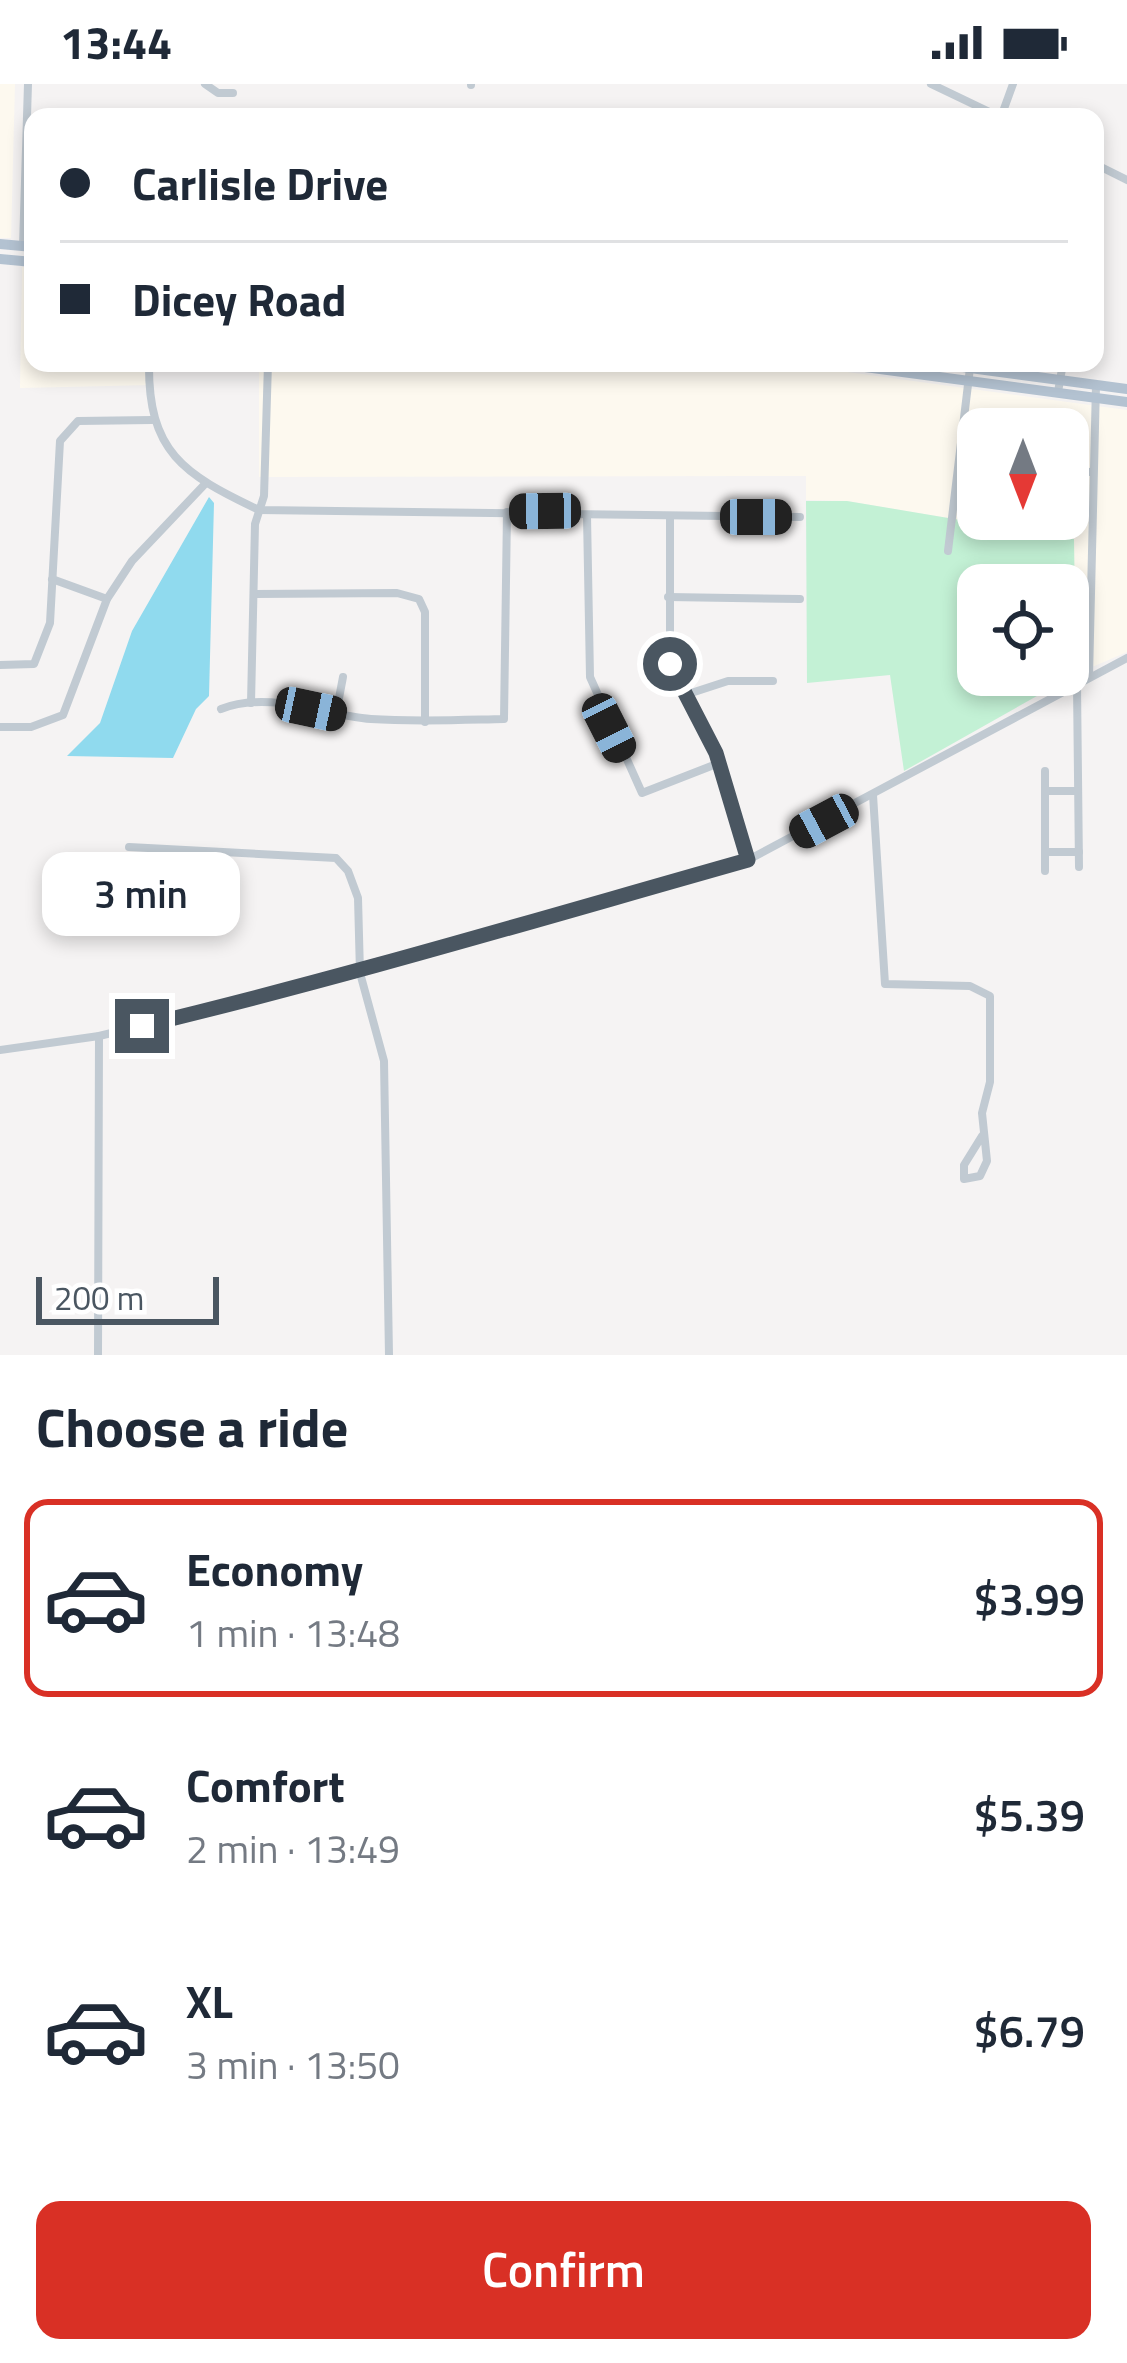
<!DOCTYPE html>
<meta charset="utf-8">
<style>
:root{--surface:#fff;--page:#f6f6f7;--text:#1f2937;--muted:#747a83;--line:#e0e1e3;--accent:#d93025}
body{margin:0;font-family:"Titillium Web",sans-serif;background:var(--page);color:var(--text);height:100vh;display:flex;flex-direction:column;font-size:45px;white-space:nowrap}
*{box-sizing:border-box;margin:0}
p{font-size:39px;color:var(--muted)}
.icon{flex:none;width:66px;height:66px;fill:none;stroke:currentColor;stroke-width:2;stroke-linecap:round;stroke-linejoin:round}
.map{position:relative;height:1271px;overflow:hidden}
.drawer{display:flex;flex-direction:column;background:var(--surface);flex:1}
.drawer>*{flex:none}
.banner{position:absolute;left:24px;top:24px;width:1080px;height:264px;border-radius:24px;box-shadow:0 6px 18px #0003;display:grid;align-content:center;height:264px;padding:0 36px;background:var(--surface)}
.needle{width:78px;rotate:180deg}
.controls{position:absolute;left:957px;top:324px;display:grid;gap:24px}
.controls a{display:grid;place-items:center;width:132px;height:132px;border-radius:24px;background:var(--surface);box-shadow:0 6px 18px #0003;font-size:60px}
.scale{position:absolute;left:36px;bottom:30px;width:183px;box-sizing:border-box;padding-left:12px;border:6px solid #4a5661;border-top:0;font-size:33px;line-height:42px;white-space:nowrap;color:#4a5661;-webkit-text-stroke:9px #fff;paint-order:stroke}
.end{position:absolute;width:54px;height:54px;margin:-27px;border:15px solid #4a5661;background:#fff;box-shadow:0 0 0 6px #fff}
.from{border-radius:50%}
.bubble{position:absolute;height:84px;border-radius:24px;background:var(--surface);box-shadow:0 6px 18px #0003;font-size:39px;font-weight:600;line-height:84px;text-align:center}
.car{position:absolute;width:36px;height:72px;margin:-36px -18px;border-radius:15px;box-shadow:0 0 9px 3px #0007;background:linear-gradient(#222 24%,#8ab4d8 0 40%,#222 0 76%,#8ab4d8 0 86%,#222 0)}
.banner b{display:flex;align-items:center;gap:42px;height:114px;font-size:45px}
.banner b+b{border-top:3px solid var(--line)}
.banner i{width:30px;height:30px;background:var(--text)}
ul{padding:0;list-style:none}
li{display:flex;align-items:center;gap:36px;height:198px;margin:0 24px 18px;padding:0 12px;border:6px solid transparent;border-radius:24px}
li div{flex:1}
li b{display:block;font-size:45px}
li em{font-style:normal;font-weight:600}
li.selected{border-color:var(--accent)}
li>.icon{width:108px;height:108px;stroke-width:1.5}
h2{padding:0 36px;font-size:54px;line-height:144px}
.button{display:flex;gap:24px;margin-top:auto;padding:24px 36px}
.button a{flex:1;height:138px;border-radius:24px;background:var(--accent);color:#fff;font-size:48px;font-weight:600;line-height:138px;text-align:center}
.status{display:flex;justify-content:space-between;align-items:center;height:84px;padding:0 60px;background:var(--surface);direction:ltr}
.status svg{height:33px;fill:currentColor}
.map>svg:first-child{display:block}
.commercial{fill:#fdf9ef;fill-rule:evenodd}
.green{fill:#c3f1d5;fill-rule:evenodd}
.water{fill:#90daee}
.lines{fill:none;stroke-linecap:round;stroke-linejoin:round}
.minor{stroke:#c1cad2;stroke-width:8}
.major{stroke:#b3c2d1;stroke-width:10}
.route{stroke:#4a5661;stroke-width:15}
</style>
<div class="status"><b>13:44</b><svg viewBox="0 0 49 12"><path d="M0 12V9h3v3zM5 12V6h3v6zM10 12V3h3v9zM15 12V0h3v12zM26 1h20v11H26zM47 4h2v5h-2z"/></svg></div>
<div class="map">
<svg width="1127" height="1271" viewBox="0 0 1127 1271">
<rect width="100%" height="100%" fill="#f5f3f3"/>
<!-- commercial -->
<g class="commercial">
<polygon points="0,0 15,0 11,154 0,154"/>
<polygon points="22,183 33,184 33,279 153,279 153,301 20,304"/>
<path d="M259,279h522l346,47v242l-51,22 -3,-135 -226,-38 -41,-1v-24l-547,1zM978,345h90v90h-90z"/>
</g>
<!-- green -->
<path class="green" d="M806,417h41l227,38 2,135 -172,97 -14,-96 -83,8zM978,501h90v90h-90z"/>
<!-- water -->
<polygon class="water" points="209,413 214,419 209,612 196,625 173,674 67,672 100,639 132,547"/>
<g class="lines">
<!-- minor -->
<g class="minor">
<polyline points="205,0 218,9 233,9"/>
<polyline points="931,0 1000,33"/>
<polyline points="471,1 471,0"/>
<polyline points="1001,33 1013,0"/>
<polyline points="1095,80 1127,96"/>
<polyline points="23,162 28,0"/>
<path d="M149,279c-1,89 34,111 110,147l541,7"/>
<polyline points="1058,308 1063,279"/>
<polyline points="960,373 978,377"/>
<polyline points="1068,386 1090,388"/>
<polyline points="587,432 590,593 642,709 719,679"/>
<polyline points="670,433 670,580 716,669 748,776"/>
<polyline points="948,467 970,284"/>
<polyline points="52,495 107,515"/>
<polyline points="255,510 397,509 419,515 425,528 425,638"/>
<polyline points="668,513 800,515"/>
<polyline points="0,581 34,580 50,539 60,357 78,337 152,336"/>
<polyline points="1089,593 1096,301"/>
<polyline points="1077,601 1079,783"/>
<polyline points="685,611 728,597 773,597"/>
<polyline points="251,619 255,440 264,412 268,279"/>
<path d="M221,625c49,-19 100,6 150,10 44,3 88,1 133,0l3,-207"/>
<polyline points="336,630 343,593"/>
<polyline points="0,643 31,643 63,631 107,515 132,477 205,400"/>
<polyline points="1045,707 1078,707"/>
<polyline points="873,711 885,900 970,902 990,912 990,998 982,1029 987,1077 980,1092 964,1095 964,1081 982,1052"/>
<polyline points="129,763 336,774 348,787 358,814 360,889 384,977 389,1271"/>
<polyline points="1045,768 1079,768"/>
<polyline points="1045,787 1045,687"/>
<polyline points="0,966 99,952 360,889 438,862 748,776 1127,574"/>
<polyline points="98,1271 99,952"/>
</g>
<!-- major -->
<g class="major">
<polyline points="0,160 33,163"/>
<polyline points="0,175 33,178"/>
<polyline points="835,279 1127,318"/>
<polyline points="933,279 1127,305"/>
</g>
</g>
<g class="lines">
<!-- route -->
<path class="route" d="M142,942c204,-49 404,-109 606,-166l-32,-107 -46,-89"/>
</g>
</svg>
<div class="controls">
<a><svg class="needle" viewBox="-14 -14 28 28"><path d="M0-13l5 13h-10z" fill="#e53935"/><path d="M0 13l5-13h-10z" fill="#747a83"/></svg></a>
<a><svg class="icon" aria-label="locate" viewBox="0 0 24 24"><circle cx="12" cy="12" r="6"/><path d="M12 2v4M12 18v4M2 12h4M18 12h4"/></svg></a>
</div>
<div class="scale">200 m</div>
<i class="end from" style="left:670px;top:580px"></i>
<i class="end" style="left:142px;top:942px"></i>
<div class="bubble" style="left:42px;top:768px;width:198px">3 min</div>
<i class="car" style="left:545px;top:427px;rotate:269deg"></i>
<i class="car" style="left:756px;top:433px;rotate:90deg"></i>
<i class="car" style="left:311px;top:625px;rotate:102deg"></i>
<i class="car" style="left:609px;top:644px;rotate:153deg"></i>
<i class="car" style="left:824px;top:737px;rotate:242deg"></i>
<div class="banner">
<b><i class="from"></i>Carlisle Drive</b>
<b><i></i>Dicey Road</b>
</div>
</div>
<section class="drawer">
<h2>Choose a ride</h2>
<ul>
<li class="selected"><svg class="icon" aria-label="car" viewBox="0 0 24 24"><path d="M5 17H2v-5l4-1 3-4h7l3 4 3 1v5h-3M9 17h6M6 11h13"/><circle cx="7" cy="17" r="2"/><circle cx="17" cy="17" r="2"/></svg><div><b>Economy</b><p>1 min · 13:48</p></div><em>$3.99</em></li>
<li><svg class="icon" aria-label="car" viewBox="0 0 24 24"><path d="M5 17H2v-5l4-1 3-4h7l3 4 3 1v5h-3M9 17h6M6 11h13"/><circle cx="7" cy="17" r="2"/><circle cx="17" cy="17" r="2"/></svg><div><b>Comfort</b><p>2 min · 13:49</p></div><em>$5.39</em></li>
<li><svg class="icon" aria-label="car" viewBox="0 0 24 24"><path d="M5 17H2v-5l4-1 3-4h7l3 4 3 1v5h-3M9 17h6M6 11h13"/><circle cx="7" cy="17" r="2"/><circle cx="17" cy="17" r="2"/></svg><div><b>XL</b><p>3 min · 13:50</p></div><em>$6.79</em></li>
</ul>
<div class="button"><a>Confirm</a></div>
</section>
